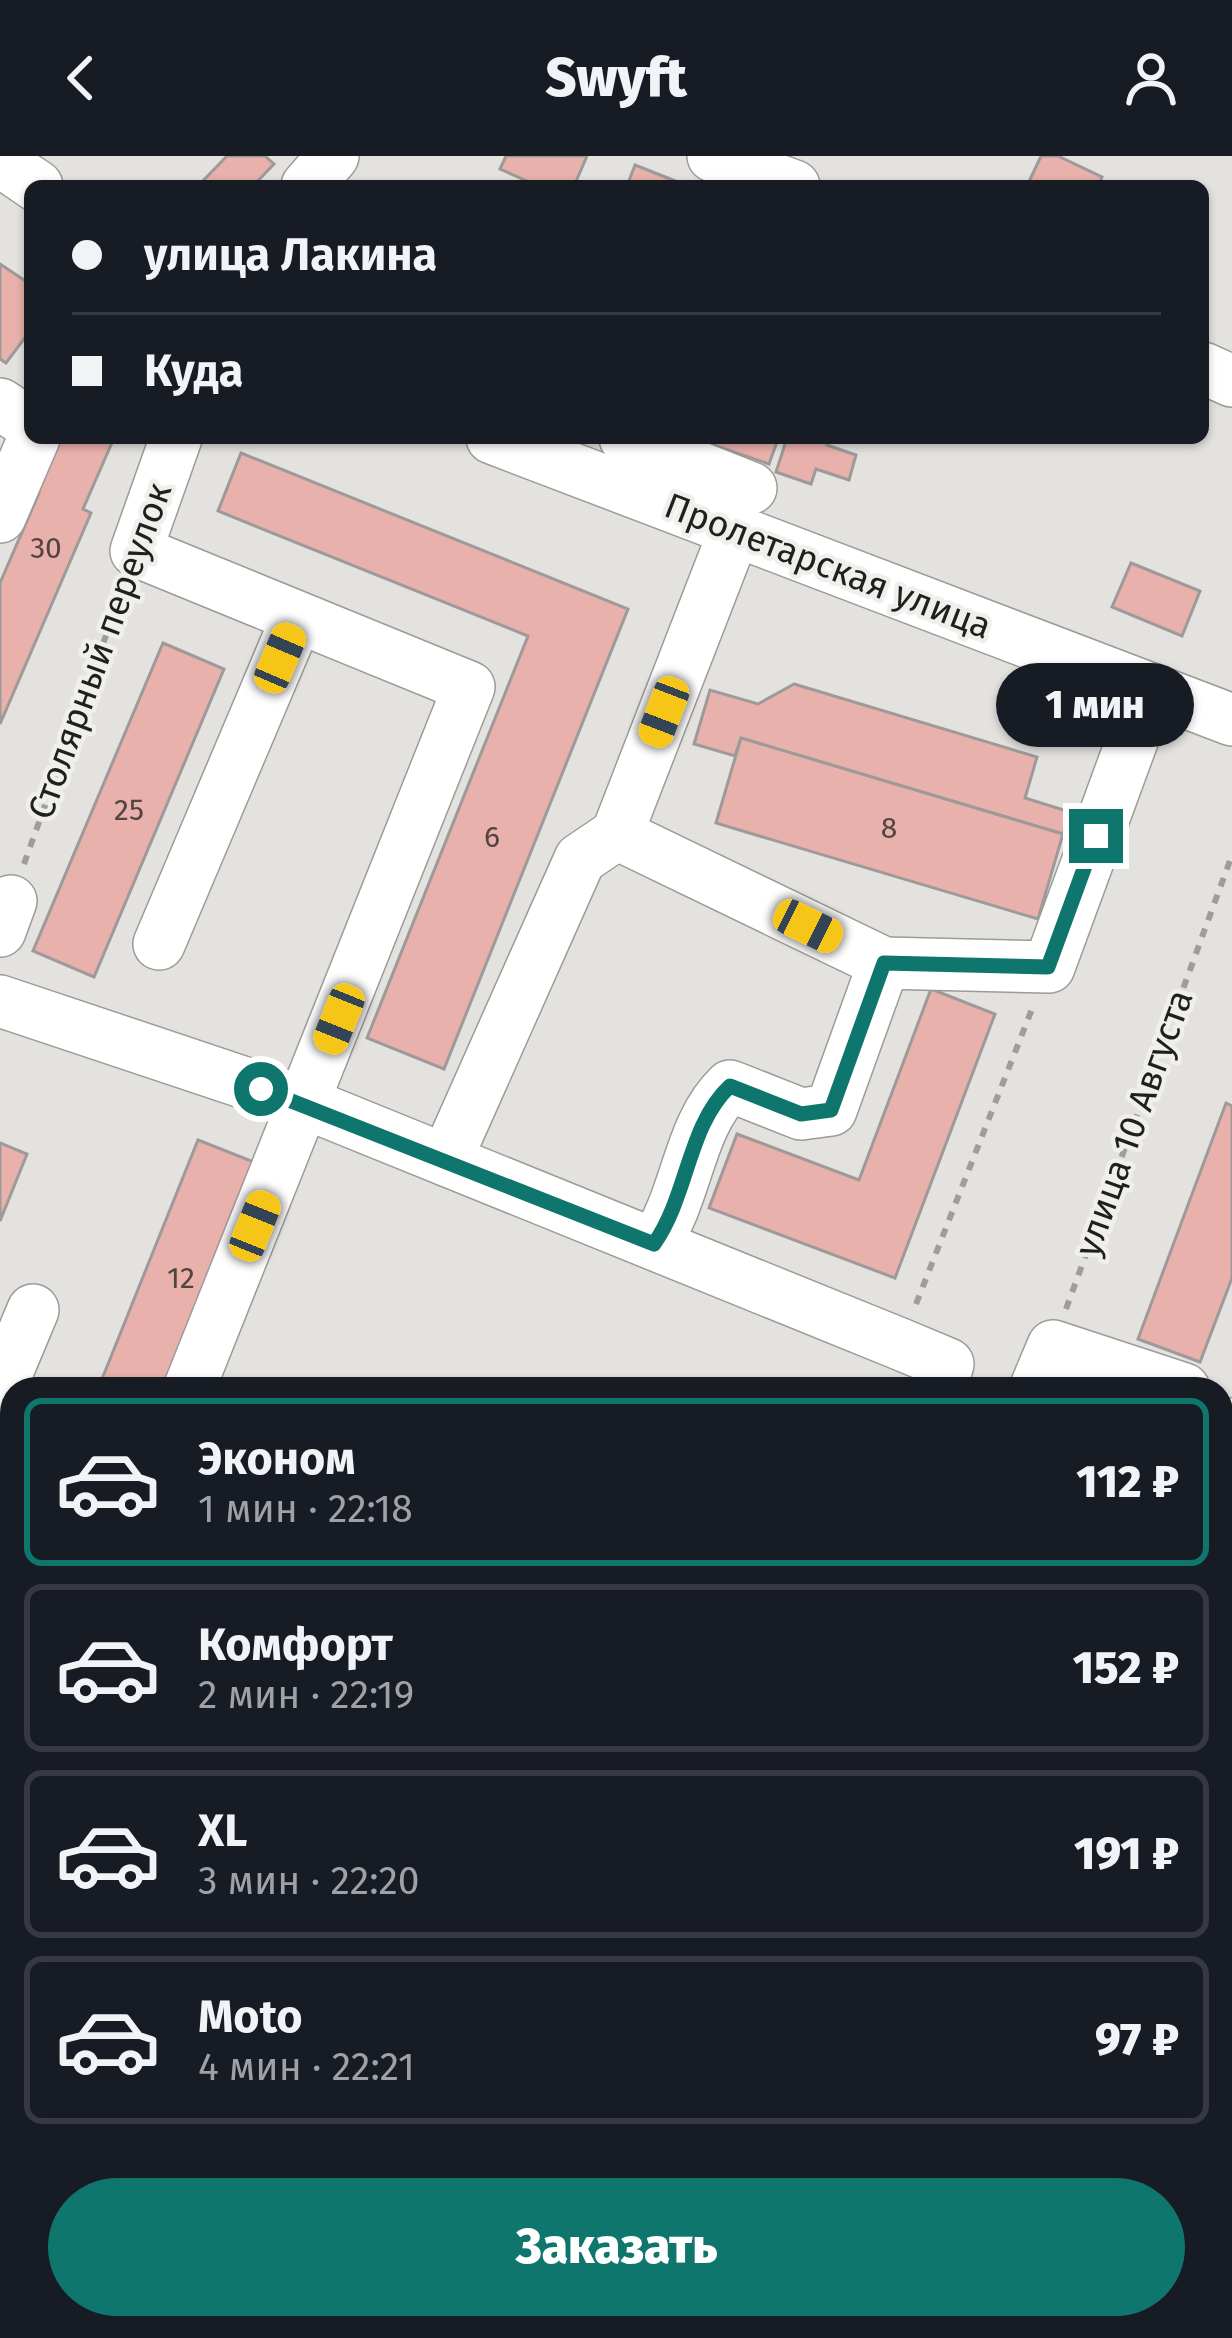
<!DOCTYPE html>
<html lang="ru">
<meta charset="utf-8">
<style>
:root{--surface:#171b24;--page:#242831;--text:#f1f3f6;--muted:#9ea1a6;--line:#363941;--accent:#0f766e}
body{margin:0;font-family:"Fira Sans",sans-serif;background:var(--page);color:var(--text);height:100vh;display:flex;flex-direction:column;font-size:45px;white-space:nowrap}
*{box-sizing:border-box;margin:0}
p{font-size:39px;color:var(--muted)}
.icon{flex:none;width:66px;height:66px;fill:none;stroke:currentColor;stroke-width:2;stroke-linecap:round;stroke-linejoin:round}
.map{position:relative;flex:1;overflow:hidden}
.panel{position:absolute;left:0px;top:1221px;width:1233px;height:963px;display:flex;flex-direction:column;background:var(--surface);border-radius:36px 36px 0 0;box-shadow:0 3px 9px #0004}
.panel>*{flex:none}
.top-card{position:absolute;left:24px;top:24px;width:1185px;height:264px;border-radius:18px;box-shadow:0 3px 9px #0004;display:grid;align-content:center;height:264px;padding:0 48px;background:var(--surface)}
.end{position:absolute;width:54px;height:54px;margin:-27px;border:15px solid #0f766e;background:#fff;box-shadow:0 0 0 6px #fff}
.from{border-radius:50%}
.bubble{position:absolute;height:84px;border-radius:42px;background:var(--surface);box-shadow:0 3px 9px #0004;font-size:39px;font-weight:800;line-height:84px;text-align:center}
.car{position:absolute;width:36px;height:72px;margin:-36px -18px;border-radius:15px;box-shadow:0 0 9px 3px #0007;background:linear-gradient(#f5c518 24%,#345 0 40%,#f5c518 0 76%,#345 0 86%,#f5c518 0)}
.top-card b{display:flex;align-items:center;gap:42px;height:114px;font-size:45px}
.top-card b+b{border-top:3px solid var(--line)}
.top-card i{width:30px;height:30px;background:var(--text)}
ul{padding:21px 0 0;list-style:none}
li{display:flex;align-items:center;gap:36px;height:168px;margin:0 24px 18px;padding:0 24px;border:6px solid var(--line);border-radius:18px}
li div{flex:1}
li b{display:block;font-size:45px}
li em{font-style:normal;font-weight:800}
li.on{border-color:var(--accent)}
li>.icon{width:108px;height:108px;stroke-width:1.5}
.button{display:flex;gap:24px;margin-top:auto;padding:24px 48px}
.button a{flex:1;height:138px;border-radius:72px;background:var(--accent);color:#fff;font-size:48px;font-weight:800;line-height:138px;text-align:center}
header{display:flex;justify-content:space-between;align-items:center;height:156px;padding:0 48px;background:var(--surface);font-size:54px;font-weight:800}
.map>svg:first-child{display:block}
.building{fill:#e9b1ab;stroke:#9e9a99;stroke-width:3}
.lines{fill:none;stroke-linecap:round;stroke-linejoin:round}
.minor-casing{stroke:#9c9b98;stroke-width:54}
.path{stroke:#9e9d9b;stroke-width:6;stroke-dasharray:9 9;stroke-linecap:butt}
.minor{stroke:#fff;stroke-width:51}
.route{stroke:#0f766e;stroke-width:15}
.labels{text-anchor:middle;dominant-baseline:central;stroke-width:9;stroke-linejoin:round;paint-order:stroke}
.number-label{font-size:30px;fill:#524441}
.street-label{font-size:36px;fill:#1f1f1e;stroke:#f0efec}
</style>
<header><svg class="icon" aria-label="back" viewBox="0 0 24 24"><path d="M15 5l-7 7 7 7"/></svg>Swyft<svg class="icon" aria-label="person" viewBox="0 0 24 24"><circle cx="12" cy="8" r="4"/><path d="M4 21q1-7 8-7t8 7"/></svg></header>
<div class="map">
<svg width="1232" height="2182" viewBox="0 0 1232 2182">
<rect width="100%" height="100%" fill="#e3e2df"/>
<!-- building -->
<g class="building">
<polygon points="227,0 265,0 274,8 253,30 198,30"/>
<polygon points="506,0 587,0 574,30 538,30 500,13"/>
<polygon points="1041,0 1058,0 1102,21 1098,30 1027,30"/>
<polygon points="635,9 688,30 627,30"/>
<polygon points="0,108 30,128 30,175 6,207 0,203"/>
<polygon points="50,282 114,282 83,353 91,357 0,568 0,427 39,337 28,332"/>
<polygon points="693,282 775,282 778,283 769,308"/>
<polygon points="787,282 830,282 827,289 856,299 849,324 816,313 811,328 776,316"/>
<polygon points="241,297 628,453 444,913 367,882 528,480 218,355"/>
<polygon points="1131,407 1200,435 1182,480 1112,451"/>
<polygon points="163,487 224,513 94,821 33,795"/>
<polygon points="794,528 1037,601 1025,642 1070,656 1063,678 741,582 735,600 694,588 710,534 758,548"/>
<polygon points="741,582 1063,678 1038,763 716,667"/>
<polygon points="931,833 995,858 895,1122 709,1052 737,978 859,1024"/>
<polygon points="1226,947 1232,950 1232,1122 1200,1206 1138,1183"/>
<polygon points="198,984 264,1010 174,1233 98,1233"/>
<polygon points="0,987 27,998 0,1065"/>
<polygon points="1221,1506 1232,1510 1232,1585 1221,1581"/>
<polygon points="7,1695 12,1697 12,1841 0,1836 0,1711"/>
<polygon points="1221,1745 1232,1750 1232,1792 1222,1806"/>
<polygon points="10,1913 12,1913 12,1985 0,1980 0,1939"/>
<polygon points="0,2041 12,2047 12,2132 0,2127"/>
<polygon points="1221,2126 1232,2130 1232,2182 1137,2182 1140,2172 1221,2172"/>
<polygon points="276,2172 320,2172 316,2182"/>
<polygon points="528,2172 524,2182 453,2182 456,2172"/>
<polygon points="654,2172 682,2172 692,2176 690,2182 651,2182"/>
</g>
<g class="lines">
<!-- minor casing -->
<g class="minor-casing">
<g id="minor">
<polyline points="713,0 794,30"/>
<polyline points="0,5 37,30"/>
<polyline points="307,30 333,0"/>
<polyline points="1203,212 1232,225"/>
<polyline points="0,248 30,268"/>
<polyline points="176,282 136,395 469,531 189,1233"/>
<polyline points="492,282 1232,564"/>
<polyline points="625,282 751,332"/>
<polyline points="0,361 34,282"/>
<polyline points="735,374 617,678 884,807 1049,811 1151,533"/>
<polyline points="0,775 11,745"/>
<polyline points="159,788 297,462"/>
<polyline points="0,845 305,947 900,1188 948,1208 940,1233"/>
<polyline points="446,1004 580,703 617,678"/>
<path d="M654,1088c34,-48 34,-118 76,-158l71,28 30,-4 53,-147"/>
<polyline points="0,1233 33,1154"/>
<polyline points="1035,1233 1053,1190 1184,1233"/>
<polyline points="1221,1300 1232,1268"/>
<polyline points="1221,1464 1232,1469"/>
<polyline points="0,1659 12,1643"/>
<polyline points="1221,1662 1232,1667"/>
<polyline points="0,1884 12,1889"/>
<polyline points="0,2019 12,2024"/>
<polyline points="1221,2045 1232,2048"/>
<polyline points="135,2172 158,2182"/>
<polyline points="583,2182 586,2172"/>
</g>
</g>
<!-- path -->
<g class="path">
<polyline points="24,708 123,432"/>
<polyline points="916,1148 1032,853"/>
<polyline points="1066,1153 1232,699"/>
<polyline points="0,1459 12,1452"/>
</g>
<!-- minor -->
<use href="#minor" class="minor"/>
</g>
<g class="lines">
<!-- route -->
<path class="route" d="M261,933l393,155c34,-48 34,-119 76,-158l71,28 30,-4 53,-147 164,4 48,-131"/>
</g>
<g class="labels">
<!-- number labels -->
<g class="number-label">
<text x="46" y="392">30</text>
<text x="129" y="654">25</text>
<text x="889" y="672">8</text>
<text x="492" y="681">6</text>
<text x="181" y="1122">12</text>
</g>
<!-- street labels -->
<g class="street-label">
<text transform="translate(828 410) rotate(21)">Пролетарская улица</text>
<text transform="translate(100 495) rotate(-70)">Столярный переулок</text>
<text transform="translate(1134 967) rotate(-70)">улица 10 Августа</text>
</g>
</g>
</svg>
<i class="end from" style="left:261px;top:933px"></i>
<i class="end" style="left:1096px;top:680px"></i>
<div class="bubble" style="left:996px;top:507px;width:198px">1 мин</div>
<i class="car" style="left:280px;top:502px;rotate:23deg"></i>
<i class="car" style="left:664px;top:556px;rotate:201deg"></i>
<i class="car" style="left:808px;top:770px;rotate:116deg"></i>
<i class="car" style="left:339px;top:863px;rotate:202deg"></i>
<i class="car" style="left:255px;top:1070px;rotate:22deg"></i>
<div class="top-card">
<b><i class="from"></i>улица Лакина</b>
<b><i></i>Куда</b>
</div>
<section class="panel">
<ul>
<li class="on"><svg class="icon" aria-label="car" viewBox="0 0 24 24"><path d="M5 17H2v-5l4-1 3-4h7l3 4 3 1v5h-3M9 17h6M6 11h13"/><circle cx="7" cy="17" r="2"/><circle cx="17" cy="17" r="2"/></svg><div><b>Эконом</b><p>1 мин · 22:18</p></div><em>112 ₽</em></li>
<li><svg class="icon" aria-label="car" viewBox="0 0 24 24"><path d="M5 17H2v-5l4-1 3-4h7l3 4 3 1v5h-3M9 17h6M6 11h13"/><circle cx="7" cy="17" r="2"/><circle cx="17" cy="17" r="2"/></svg><div><b>Комфорт</b><p>2 мин · 22:19</p></div><em>152 ₽</em></li>
<li><svg class="icon" aria-label="car" viewBox="0 0 24 24"><path d="M5 17H2v-5l4-1 3-4h7l3 4 3 1v5h-3M9 17h6M6 11h13"/><circle cx="7" cy="17" r="2"/><circle cx="17" cy="17" r="2"/></svg><div><b>XL</b><p>3 мин · 22:20</p></div><em>191 ₽</em></li>
<li><svg class="icon" aria-label="car" viewBox="0 0 24 24"><path d="M5 17H2v-5l4-1 3-4h7l3 4 3 1v5h-3M9 17h6M6 11h13"/><circle cx="7" cy="17" r="2"/><circle cx="17" cy="17" r="2"/></svg><div><b>Moto</b><p>4 мин · 22:21</p></div><em>97 ₽</em></li>
</ul>
<div class="button"><a>Заказать</a></div>
</section>
</div>
